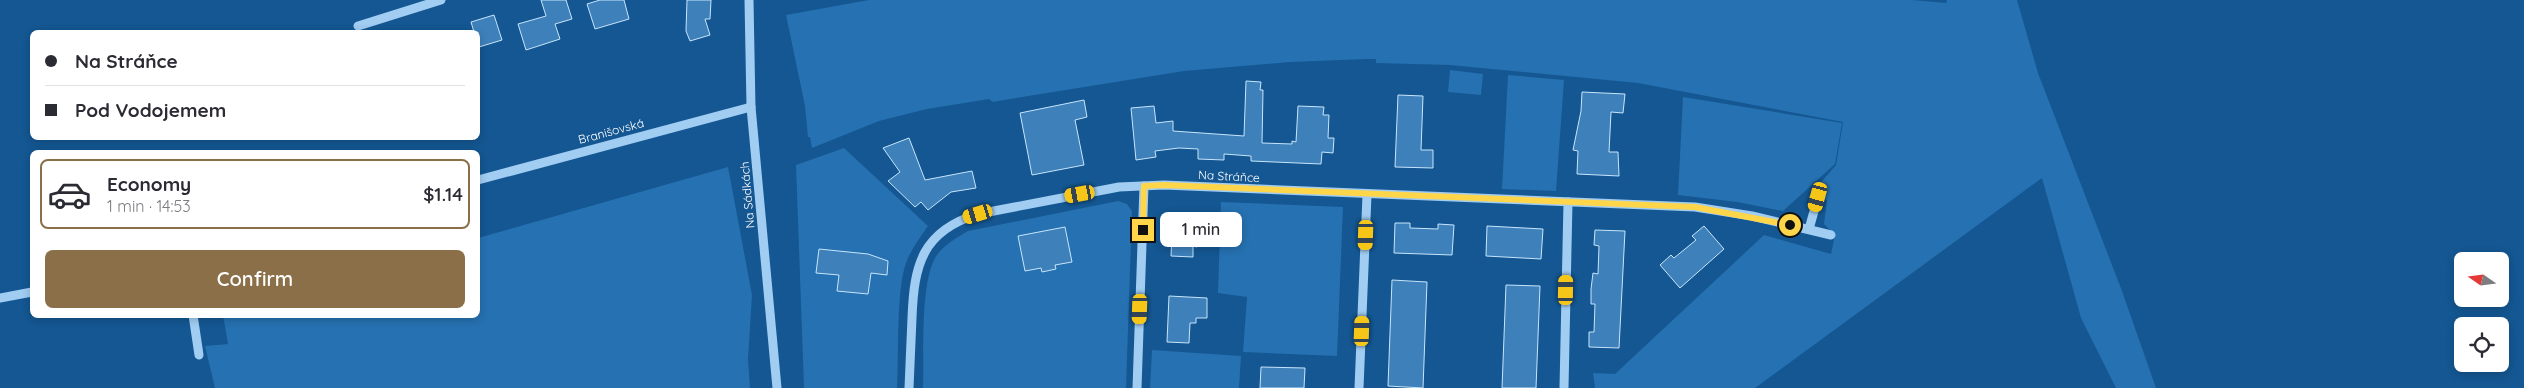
<!DOCTYPE html>
<meta charset="utf-8">
<style>
:root{--surface:#fff;--page:#f2f2f3;--text:#2b2b33;--muted:#7c7c81;--line:#e1e1e2;--accent:#8a6f48}
body{margin:0;font-family:Quicksand,sans-serif;background:var(--page);color:var(--text);height:100vh;display:flex;flex-direction:column;font-size:19px;white-space:nowrap}
*{box-sizing:border-box;margin:0}
p{font-size:16px;color:var(--muted)}
.icon{flex:none;width:28px;height:28px;fill:none;stroke:currentColor;stroke-width:2;stroke-linecap:round;stroke-linejoin:round}
.map{position:relative;flex:1;overflow:hidden}
.sheet{position:absolute;left:30px;top:150px;width:450px;height:168px;display:flex;flex-direction:column;background:var(--surface);border-radius:8px;box-shadow:0 2px 8px #0003}
.sheet>*{flex:none}
.guide{position:absolute;left:30px;top:30px;width:450px;height:110px;border-radius:8px;box-shadow:0 2px 8px #0003;display:grid;align-content:center;height:110px;padding:0 15px;background:var(--surface)}
.needle{width:32px;rotate:284deg}
.buttons{position:absolute;left:2454px;top:252px;display:grid;gap:10px}
.buttons a{display:grid;place-items:center;width:55px;height:55px;border-radius:8px;background:var(--surface);box-shadow:0 2px 8px #0003;font-size:25px}
.end{position:absolute;width:22px;height:22px;margin:-11px;border:6px solid #ffd54a;background:#111;box-shadow:0 0 0 2px #111}
.from{border-radius:50%}
.bubble{position:absolute;height:35px;border-radius:8px;background:var(--surface);box-shadow:0 2px 8px #0003;font-size:16px;font-weight:600;line-height:35px;text-align:center}
.car{position:absolute;width:15px;height:30px;margin:-15px -8px;border-radius:6px;box-shadow:0 0 4px 1px #0007;background:linear-gradient(#f5c518 24%,#345 0 40%,#f5c518 0 76%,#345 0 86%,#f5c518 0)}
.guide b{display:flex;align-items:center;gap:18px;height:48px;font-size:19px}
.guide b+b{border-top:1px solid var(--line)}
.guide i{width:12px;height:12px;background:var(--text)}
ul{padding:9px 0 0;list-style:none}
li{display:flex;align-items:center;gap:15px;height:70px;margin:0 10px 8px;padding:0 5px;border:2px solid transparent;border-radius:8px}
li div{flex:1}
li b{display:block;font-size:19px}
li em{font-style:normal;font-weight:600}
li.active{border-color:var(--accent)}
li>.icon{width:45px;height:45px;stroke-width:1.5}
.primary-button{display:flex;gap:10px;margin-top:auto;padding:10px 15px}
.primary-button a{flex:1;height:58px;border-radius:8px;background:var(--accent);color:#fff;font-size:20px;font-weight:600;line-height:58px;text-align:center}
.map>svg:first-child{display:block}
.green{fill:#2671b1}
.building{fill:#3d80ba;stroke:#c8e5fc}
.lines{fill:none;stroke-linecap:round;stroke-linejoin:round}
.minor{stroke:#a1cdf2;stroke-width:9}
.route{stroke:#ffd54a;stroke-width:6}
.labels{text-anchor:middle;dominant-baseline:central;stroke-width:4.5;stroke-linejoin:round;paint-order:stroke}
.street-label{font-size:12px;fill:#fff;stroke:#145792}
</style>
<div class="map">
<svg width="2524" height="388" viewBox="0 0 2524 388">
<rect width="100%" height="100%" fill="#145792"/>
<!-- green -->
<g class="green">
<polygon points="869,0 1912,0 1946,3 1947,0 2017,0 2038,73 2122,291 2156,388 2116,388 2081,318 2042,178 1755,388 1595,388 1593,373 1615,374 1764,235 1831,254 1835,235 1824,224 1827,200 1808,197 1836,165 1843,122 1638,83 1450,65 1376,63 1376,59 1368,59 1290,62 1184,71 1010,99 993,102 989,99 927,109 879,121 812,148 810,137 808,137 805,106 786,15"/>
<polygon points="1450,70 1483,74 1481,95 1448,92"/>
<polygon points="1508,75 1564,80 1556,191 1502,189"/>
<polygon points="1683,97 1842,123 1835,164 1783,211 1737,202 1678,195"/>
<path d="M844,148l84,78c-8,12 -17,23 -22,37 -10,29 -7,92 -9,125h-93l-8,-223z"/>
<polygon points="728,167 752,295 748,359 750,388 215,388 205,346 228,344 223,315 478,315 478,238"/>
<path d="M1118,201l9,3 5,7 -6,177h-203c1,-34 -3,-102 12,-130 7,-12 21,-20 33,-27z"/>
<polygon points="1221,202 1343,207 1337,356 1243,352 1247,297 1218,293"/>
<polygon points="1152,350 1241,356 1239,388 1150,388"/>
</g>
<!-- building -->
<g class="building">
<polygon points="541,0 566,0 572,19 555,24 560,39 526,50 518,24 546,16"/>
<polygon points="600,0 624,0 629,19 595,29 587,4"/>
<polygon points="687,0 711,0 710,19 705,19 710,35 690,41 686,31"/>
<polygon points="494,15 502,40 479,47 478,32 474,32 471,22"/>
<polygon points="1246,81 1261,82 1260,90 1263,90 1262,143 1292,144 1292,141 1296,142 1298,106 1324,107 1323,115 1329,115 1328,138 1334,138 1333,153 1322,152 1321,164 1251,161 1251,156 1224,154 1224,160 1198,159 1198,149 1179,148 1155,151 1156,157 1136,160 1131,108 1154,106 1156,123 1173,121 1173,131 1244,136"/>
<polygon points="1582,92 1625,94 1623,113 1611,112 1609,152 1618,152 1619,176 1577,174 1578,151 1573,150 1581,111"/>
<polygon points="1398,95 1423,96 1421,150 1433,150 1433,168 1395,167"/>
<polygon points="1084,100 1087,117 1075,120 1084,165 1032,175 1020,113"/>
<polygon points="909,138 925,180 972,171 976,188 951,192 928,210 921,202 915,207 888,181 900,172 883,148"/>
<polygon points="1173,214 1199,215 1197,247 1193,246 1193,257 1171,256"/>
<polygon points="1395,223 1410,223 1410,228 1438,229 1438,224 1454,225 1452,255 1394,253"/>
<polygon points="1487,226 1543,229 1541,259 1486,256"/>
<polygon points="1704,226 1724,249 1680,288 1660,265 1671,255 1674,258 1696,240 1692,236"/>
<polygon points="1065,227 1072,262 1055,265 1056,269 1042,272 1041,268 1025,271 1018,236"/>
<polygon points="1595,230 1625,231 1619,348 1589,347 1589,332 1594,332 1595,304 1591,304 1591,289 1593,273 1598,274 1599,246 1594,245"/>
<polygon points="819,249 868,254 888,261 887,275 871,273 868,294 837,291 839,275 816,273"/>
<polygon points="1392,280 1427,282 1423,388 1388,386"/>
<polygon points="1506,285 1540,286 1536,388 1502,388"/>
<polygon points="1169,296 1207,298 1207,318 1196,318 1196,323 1190,323 1189,343 1167,342"/>
<polygon points="1261,367 1305,368 1304,388 1260,388"/>
</g>
<g class="lines">
<!-- minor -->
<g class="minor">
<polyline points="749,0 751,107 777,388"/>
<polyline points="358,26 441,0"/>
<polyline points="478,180 751,107"/>
<polyline points="1809,229 1818,197"/>
<polyline points="0,298 32,292"/>
<polyline points="193,315 199,355"/>
<path d="M909,388c1,-23 2,-47 3,-70 2,-53 10,-87 66,-104l141,-27 45,-2 531,22 57,9 79,19"/>
<polyline points="1137,388 1144,186"/>
<polyline points="1359,388 1367,195"/>
<polyline points="1564,388 1568,202"/>
</g>
</g>
<g class="lines">
<!-- route -->
<polyline class="route" points="1143,230 1144,186 1164,185 1695,207 1790,225"/>
</g>
<g class="labels">
<!-- street labels -->
<g class="street-label">
<text transform="translate(611 131) rotate(-15)">Branišovská</text>
<text transform="translate(1229 176) rotate(3)">Na Stráňce</text>
<text transform="translate(747 195) rotate(-95)">Na Sádkách</text>
</g>
</g>
</svg>
<div class="buttons">
<a><svg class="needle" viewBox="-14 -14 28 28"><path d="M0-13l5 13h-10z" fill="#e53935"/><path d="M0 13l5-13h-10z" fill="#7c7c81"/></svg></a>
<a><svg class="icon" aria-label="locate" viewBox="0 0 24 24"><circle cx="12" cy="12" r="6"/><path d="M12 2v4M12 18v4M2 12h4M18 12h4"/></svg></a>
</div>
<i class="end from" style="left:1790px;top:225px"></i>
<i class="end" style="left:1143px;top:230px"></i>
<div class="bubble" style="left:1160px;top:212px;width:82px">1 min</div>
<i class="car" style="left:1080px;top:194px;rotate:260deg"></i>
<i class="car" style="left:1818px;top:197px;rotate:195deg"></i>
<i class="car" style="left:978px;top:214px;rotate:253deg"></i>
<i class="car" style="left:1366px;top:235px;rotate:182deg"></i>
<i class="car" style="left:1566px;top:290px;rotate:1deg"></i>
<i class="car" style="left:1140px;top:309px;rotate:182deg"></i>
<i class="car" style="left:1362px;top:331px;rotate:2deg"></i>
<div class="guide">
<b><i class="from"></i>Na Stráňce</b>
<b><i></i>Pod Vodojemem</b>
</div>
<section class="sheet">
<ul>
<li class="active"><svg class="icon" aria-label="car" viewBox="0 0 24 24"><path d="M5 17H2v-5l4-1 3-4h7l3 4 3 1v5h-3M9 17h6M6 11h13"/><circle cx="7" cy="17" r="2"/><circle cx="17" cy="17" r="2"/></svg><div><b>Economy</b><p>1 min · 14:53</p></div><em>$1.14</em></li>
</ul>
<div class="primary-button"><a>Confirm</a></div>
</section>
</div>
